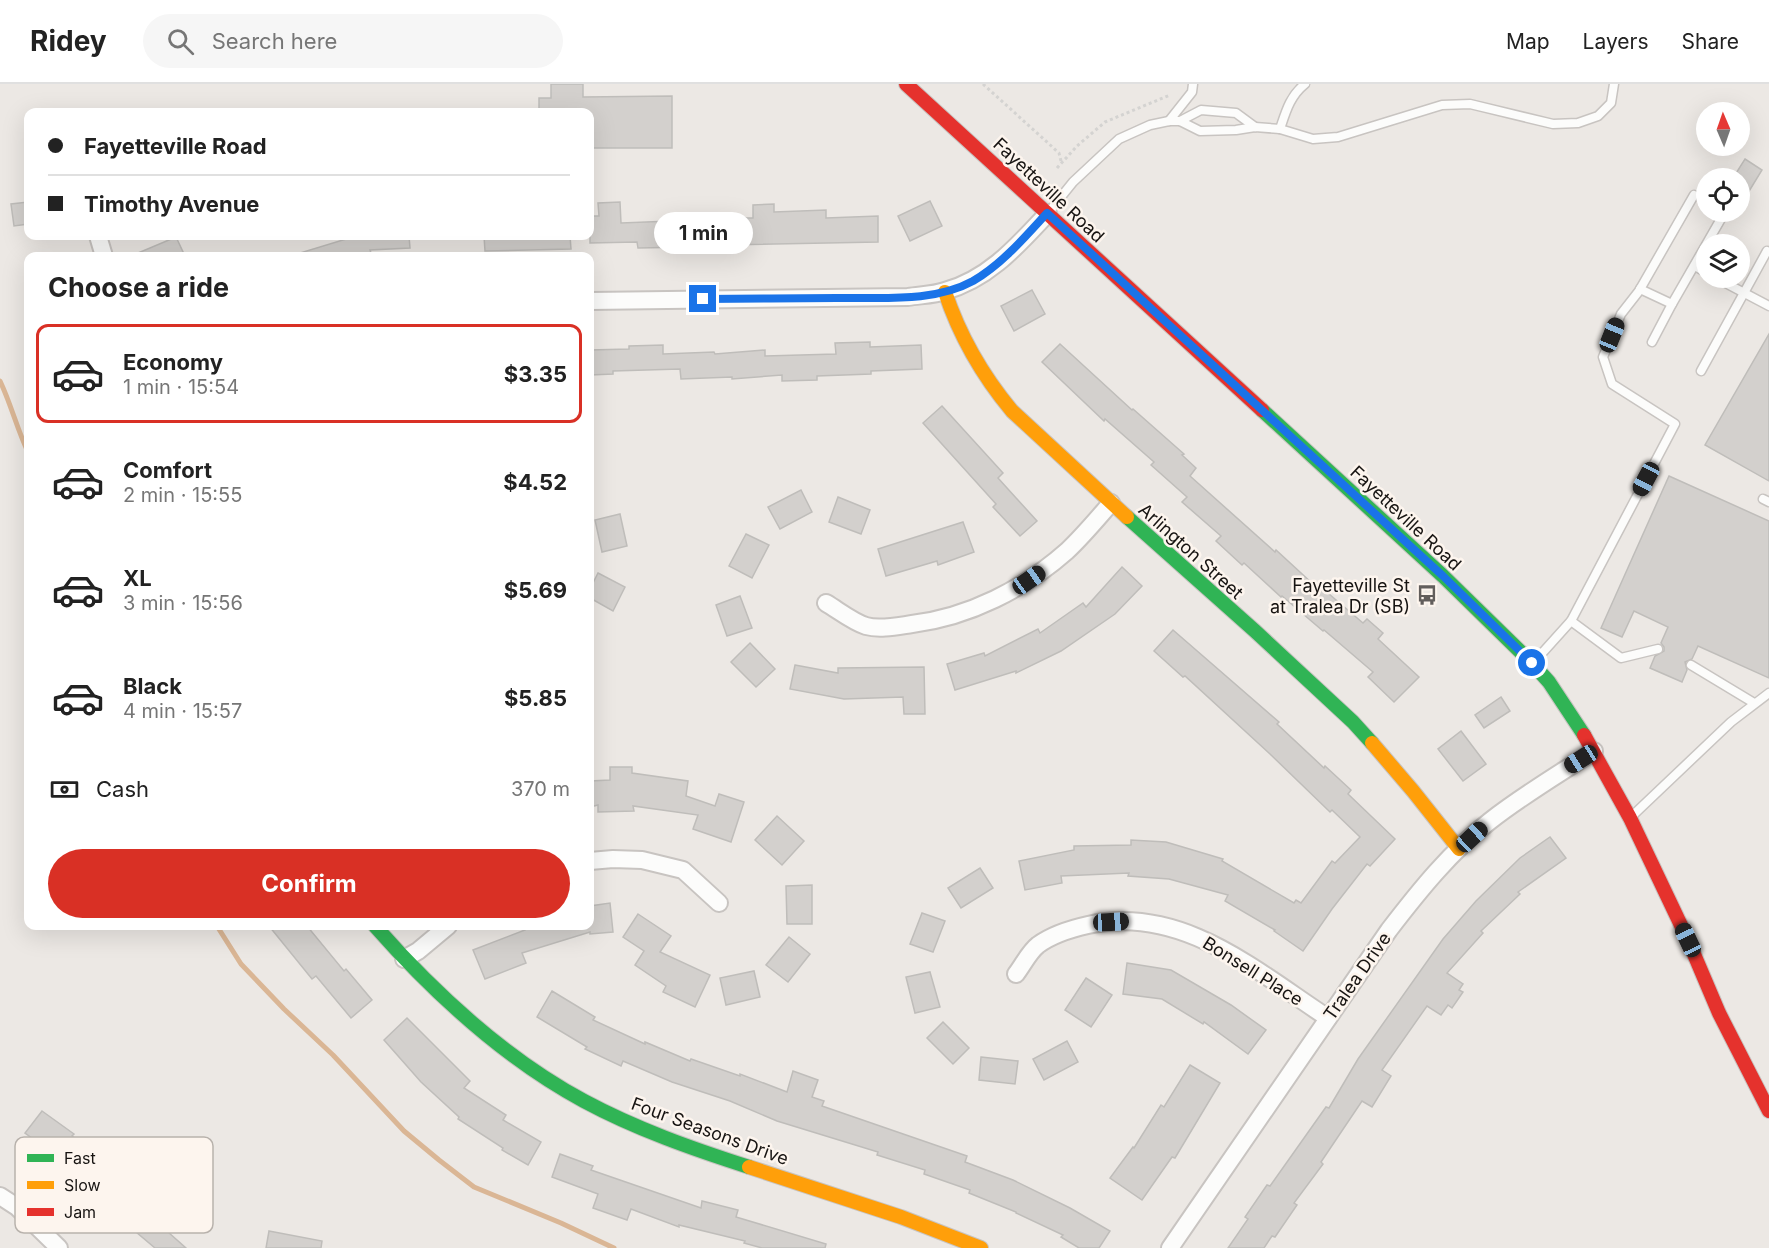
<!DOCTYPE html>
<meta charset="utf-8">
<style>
:root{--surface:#fff;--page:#f6f6f6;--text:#222;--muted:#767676;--line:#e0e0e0;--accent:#d93025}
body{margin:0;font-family:Inter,sans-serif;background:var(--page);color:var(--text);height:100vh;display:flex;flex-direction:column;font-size:22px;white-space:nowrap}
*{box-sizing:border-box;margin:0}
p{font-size:20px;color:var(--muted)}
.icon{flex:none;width:33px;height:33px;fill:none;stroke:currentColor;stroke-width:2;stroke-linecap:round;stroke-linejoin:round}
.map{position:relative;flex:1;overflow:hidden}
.sheet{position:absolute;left:24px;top:168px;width:570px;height:678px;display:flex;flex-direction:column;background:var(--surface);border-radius:12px;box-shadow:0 6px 24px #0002}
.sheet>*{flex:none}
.top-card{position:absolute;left:24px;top:24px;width:570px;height:132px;border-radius:12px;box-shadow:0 6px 24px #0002;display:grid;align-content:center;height:132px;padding:0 24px;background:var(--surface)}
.needle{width:39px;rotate:358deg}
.tools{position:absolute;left:1696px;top:18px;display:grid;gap:12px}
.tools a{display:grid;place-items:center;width:54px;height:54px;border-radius:50%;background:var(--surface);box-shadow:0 6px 24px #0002;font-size:30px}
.end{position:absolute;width:27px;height:27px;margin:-14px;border:8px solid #1a73e8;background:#fff;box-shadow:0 0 0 3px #fff}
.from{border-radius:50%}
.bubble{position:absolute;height:42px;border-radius:21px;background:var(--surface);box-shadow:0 6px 24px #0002;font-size:20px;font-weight:700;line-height:42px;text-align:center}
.car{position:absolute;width:18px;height:36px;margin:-18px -9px;border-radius:8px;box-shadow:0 0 4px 2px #0007;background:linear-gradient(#222 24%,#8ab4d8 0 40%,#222 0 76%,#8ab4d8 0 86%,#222 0)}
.top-card b{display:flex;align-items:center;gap:21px;height:57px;font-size:22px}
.top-card b+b{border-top:2px solid var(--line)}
.top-card i{width:15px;height:15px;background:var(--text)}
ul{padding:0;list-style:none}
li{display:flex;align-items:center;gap:18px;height:99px;margin:0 12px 9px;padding:0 12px;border:3px solid transparent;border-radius:12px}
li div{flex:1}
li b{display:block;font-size:22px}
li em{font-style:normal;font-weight:700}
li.active{border-color:var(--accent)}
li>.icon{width:54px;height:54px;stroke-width:1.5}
h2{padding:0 24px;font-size:27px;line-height:72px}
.pay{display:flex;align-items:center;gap:15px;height:66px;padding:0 24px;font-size:22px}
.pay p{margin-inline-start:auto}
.primary-button{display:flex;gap:12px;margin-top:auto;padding:12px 24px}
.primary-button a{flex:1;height:69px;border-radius:36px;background:var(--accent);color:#fff;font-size:24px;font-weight:700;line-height:69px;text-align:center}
header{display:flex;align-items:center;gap:36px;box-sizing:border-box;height:84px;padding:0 30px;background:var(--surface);border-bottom:2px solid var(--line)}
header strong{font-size:28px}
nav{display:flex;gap:33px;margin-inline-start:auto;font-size:21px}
.search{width:420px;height:54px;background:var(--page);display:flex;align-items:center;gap:15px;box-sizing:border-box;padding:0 21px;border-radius:33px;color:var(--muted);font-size:22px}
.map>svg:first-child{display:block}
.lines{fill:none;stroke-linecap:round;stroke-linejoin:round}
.stream{stroke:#dab695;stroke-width:5}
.building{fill:#d3d0cd;stroke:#bfbdba;stroke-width:1.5}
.lane-casing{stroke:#c8c4c1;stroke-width:11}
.street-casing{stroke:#c8c4c1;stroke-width:20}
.fast-casing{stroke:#c8c4c1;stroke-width:16}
.slow-casing{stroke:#c8c4c1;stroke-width:16}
.jam-casing{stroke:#c8c4c1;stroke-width:16}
.path{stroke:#d4d3d1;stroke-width:3;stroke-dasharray:3 3;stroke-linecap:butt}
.lane{stroke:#fcfcfb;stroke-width:8}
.street{stroke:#fcfcfb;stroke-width:16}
.fast{stroke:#30b455;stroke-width:14}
.slow{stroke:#ff9f0a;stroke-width:14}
.jam{stroke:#e5322d;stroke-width:14}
.route{stroke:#1a73e8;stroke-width:8}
.labels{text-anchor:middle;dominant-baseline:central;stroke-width:5;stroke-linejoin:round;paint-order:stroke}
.street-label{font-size:18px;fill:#171412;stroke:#fdf5ee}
.poi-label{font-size:18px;fill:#171412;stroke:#fdf5ee;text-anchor:end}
.key{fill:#fdf5ee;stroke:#b8b2ac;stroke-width:1.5}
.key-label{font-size:16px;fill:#171412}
</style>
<header>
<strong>Ridey</strong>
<div class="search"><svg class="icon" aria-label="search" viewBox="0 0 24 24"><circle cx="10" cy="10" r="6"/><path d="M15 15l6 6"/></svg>Search here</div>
<nav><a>Map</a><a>Layers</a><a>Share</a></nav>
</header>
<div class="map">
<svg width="1769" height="1164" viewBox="0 0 1769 1164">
<rect width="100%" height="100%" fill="#ece8e4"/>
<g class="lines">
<!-- stream -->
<g class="stream">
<path d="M0,297c11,23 17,48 28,71"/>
<polyline points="217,842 241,880 284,925 333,971 404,1047 439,1076 474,1103 561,1139 614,1164"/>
</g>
</g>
<!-- building -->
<g class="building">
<polygon points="551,0 583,0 583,13 672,12 672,64 590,64 590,28 539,28 539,14 551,14"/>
<polygon points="1745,75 1762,86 1740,122 1740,94 1733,94"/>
<polygon points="930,117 942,142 910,157 898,132"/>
<polygon points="28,118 28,140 14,142 11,120"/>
<polygon points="620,118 621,139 671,137 671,142 740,140 740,134 753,134 753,121 774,120 774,128 826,126 826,134 878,132 878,158 724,161 724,165 690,166 690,163 638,164 637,158 590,159 590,132 599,132 598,119"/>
<polygon points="356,152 409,152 410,164 370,166 372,172 300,172 300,169"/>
<polygon points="484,152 570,152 571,165 485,167"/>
<polygon points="176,153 185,172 131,172"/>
<polygon points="1032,206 1045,230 1014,247 1001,222"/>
<polygon points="1769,250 1769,397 1705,361"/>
<polygon points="870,258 870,263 921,261 922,285 871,287 871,290 817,292 817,296 782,297 782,291 732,295 732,293 681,295 680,285 613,287 613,290 590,291 590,266 629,265 629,262 663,261 663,270 714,268 715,270 765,266 765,272 836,270 835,259"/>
<polygon points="1060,260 1132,326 1133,325 1184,370 1182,371 1196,384 1190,392 1275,468 1276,466 1313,500 1315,498 1363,539 1367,535 1383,549 1378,555 1419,593 1394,618 1368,593 1373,588 1324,546 1323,547 1282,512 1281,513 1244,479 1242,481 1216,457 1221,452 1182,418 1187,413 1151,381 1154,378 1105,335 1104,337 1042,278"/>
<polygon points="942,322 1003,389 998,394 1037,437 1020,452 993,423 996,420 923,339"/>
<polygon points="1669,392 1769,437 1769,594 1698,562 1692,575 1685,578 1687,586 1682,598 1650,584 1655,572 1664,567 1664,563 1661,559 1668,543 1634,527 1622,553 1601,544"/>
<polygon points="801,406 812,428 780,445 768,423"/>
<polygon points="838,413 870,426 861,450 829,438"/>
<polygon points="620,430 627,462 602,468 595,436"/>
<polygon points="963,438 974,468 938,481 937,477 886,492 878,465"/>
<polygon points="746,450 769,461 752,494 729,482"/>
<polygon points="1122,483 1142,502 1115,530 1061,567 1016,589 1016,587 955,606 947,580 984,569 985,572 1038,545 1040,549 1083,519 1086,523"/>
<polygon points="598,489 625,503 613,527 590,514 590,505"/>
<polygon points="740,512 752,544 727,552 716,521"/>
<polygon points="1173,546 1279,638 1277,640 1324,684 1325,682 1351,706 1348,710 1395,755 1370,782 1367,780 1332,825 1303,867 1274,847 1275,846 1225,817 1228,811 1169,795 1128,792 1129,789 1061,792 1062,799 1025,806 1019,777 1074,766 1074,762 1131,761 1131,756 1166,758 1223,775 1222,777 1294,819 1296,816 1301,819 1332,777 1335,779 1360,753 1332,726 1330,728 1270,670 1185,592 1183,593 1154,567"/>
<polygon points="750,559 775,585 756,603 731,578"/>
<polygon points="795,581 838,589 838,584 924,583 925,630 904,630 903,613 844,615 790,605"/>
<polygon points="1501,613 1510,627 1484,644 1475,631"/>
<polygon points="1461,647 1486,680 1463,697 1438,665"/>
<polygon points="610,683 632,683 632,689 688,697 686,712 715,722 719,710 744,718 731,758 693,745 698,731 633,722 634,727 598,728 598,721 590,723 590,697 610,696"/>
<polygon points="777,732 804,757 782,781 755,756"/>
<polygon points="1550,753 1566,774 1518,808 1520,810 1481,847 1483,849 1447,889 1463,900 1459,906 1463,908 1452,924 1448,921 1441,931 1427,922 1382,986 1391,992 1372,1023 1362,1017 1321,1078 1323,1080 1294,1119 1297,1121 1275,1153 1272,1152 1264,1164 1228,1164 1248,1135 1245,1133 1267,1101 1270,1102 1326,1023 1329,1024 1358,975 1443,855 1476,817 1520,774"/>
<polygon points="980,784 993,804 961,824 948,804"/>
<polygon points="812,801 812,840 787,840 786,802"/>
<polygon points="610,819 613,848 590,850 590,848 522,869 526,879 485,895 473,866 525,846 524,842 590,842 590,822"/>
<polygon points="922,829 945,837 933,868 910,860"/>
<polygon points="638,830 671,852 660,868 710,891 695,923 663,908 666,902 635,881 644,867 623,853"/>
<polygon points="269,842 307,842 344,887 346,885 372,916 351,934 316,892 312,895"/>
<polygon points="789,853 810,870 788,898 766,881"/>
<polygon points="1127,879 1171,886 1231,921 1266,946 1248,970 1204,938 1203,940 1162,915 1123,910"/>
<polygon points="754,887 760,913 726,921 720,894"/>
<polygon points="930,888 940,923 915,929 906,893"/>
<polygon points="1086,894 1112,911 1091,943 1065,926"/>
<polygon points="552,907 595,933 593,936 645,960 645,958 690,977 691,975 740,992 740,990 787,1008 793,987 818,996 812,1013 824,1017 822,1022 967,1072 965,1078 1013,1096 1070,1124 1110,1147 1099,1164 1079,1164 1061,1153 1063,1151 1016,1129 1016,1128 969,1109 970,1106 924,1090 925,1086 877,1071 878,1068 777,1037 730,1017 672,998 623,977 621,982 585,965 587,963 537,933"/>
<polygon points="407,934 470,997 464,1004 506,1031 503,1036 541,1058 528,1081 502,1066 503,1064 458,1035 459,1033 421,998 384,956"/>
<polygon points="943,938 969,964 953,980 927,954"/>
<polygon points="1067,957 1078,978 1044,996 1033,975"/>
<polygon points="981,973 1018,977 1015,1000 979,996"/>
<polygon points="1190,981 1220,999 1175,1074 1172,1073 1142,1116 1110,1094 1133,1063 1134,1064 1161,1021 1164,1023"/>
<polygon points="42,1027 74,1050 72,1052 124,1093 176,1139 168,1148 186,1164 155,1164 117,1132 118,1131 65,1089 70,1082 25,1049"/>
<polygon points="560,1070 593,1082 591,1086 701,1124 702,1117 738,1126 736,1133 826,1160 825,1164 762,1164 744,1159 745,1157 679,1141 679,1143 631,1125 627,1136 593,1124 598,1110 552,1093"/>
<polygon points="269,1147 322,1157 321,1164 266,1164"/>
</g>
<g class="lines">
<!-- lane casing -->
<g class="lane-casing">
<g id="lane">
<polyline points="1169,37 1192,8 1193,0"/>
<polyline points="1180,37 1201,26 1236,29 1255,43"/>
<path d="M1280,45c6,-18 10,-33 25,-45"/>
<polyline points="1048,129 1073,98 1119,55 1150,41 1169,37 1180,37 1200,47 1236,46 1255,43 1280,45 1313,55 1338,53 1442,21 1470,20 1553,40 1578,39 1598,32 1611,19 1614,0"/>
<polyline points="1695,182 1707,189"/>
<polyline points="1716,194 1769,222"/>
<polyline points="1640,205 1672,220 1722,133"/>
<polyline points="1652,258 1672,220"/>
<polyline points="1701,287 1767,167"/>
<polyline points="1763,415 1769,418"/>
<polyline points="1571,537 1621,574 1658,565"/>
<polyline points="1535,577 1571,537 1675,340 1612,300 1603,273 1621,230 1639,207 1694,111"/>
<polyline points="1691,581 1754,619"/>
<polyline points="1631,733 1731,638 1769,609"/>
</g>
</g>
<!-- street casing -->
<g class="street-casing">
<g id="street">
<polyline points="98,152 104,172"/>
<path d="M590,217l318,-4c12,-2 26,-2 37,-6 44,-12 73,-46 103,-78"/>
<path d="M826,519c12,7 27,19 40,23 14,4 32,0 46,-2 57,-7 112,-35 155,-73 16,-15 30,-32 44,-48"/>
<polyline points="590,777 613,775 642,776 683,786 719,819"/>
<polyline points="404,875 418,867 448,842"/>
<path d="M1016,890c7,-9 13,-22 22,-29 15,-11 32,-16 50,-20 93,-21 168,46 240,93"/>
<polyline points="0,1112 17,1123 59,1164"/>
<path d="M1170,1164l219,-318c30,-39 62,-79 101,-109 33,-26 69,-47 104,-70"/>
</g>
</g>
<!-- fast casing -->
<g class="fast-casing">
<g id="fast">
<polyline points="1262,326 1443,492 1532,579 1549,598 1584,651"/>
<polyline points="1127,433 1255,547 1353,638 1372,659"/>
<path d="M375,842c60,68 129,132 209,175 52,28 109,48 165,66"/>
</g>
</g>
<!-- slow casing -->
<g class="slow-casing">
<g id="slow">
<path d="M945,208c15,45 37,83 67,119l115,106"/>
<polyline points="1372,659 1413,707 1459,765"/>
<polyline points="749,1083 901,1133 981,1164"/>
</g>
</g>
<!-- jam casing -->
<g class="jam-casing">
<g id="jam">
<polyline points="906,0 1262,326"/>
<polyline points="1584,651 1630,734 1688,856 1719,929 1769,1027"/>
</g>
</g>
<!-- path -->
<g class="path">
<polyline points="983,0 1059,69 1061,77"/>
<polyline points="1057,84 1077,62 1105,38 1170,11"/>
</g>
<!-- lane -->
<use href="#lane" class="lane"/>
<!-- street -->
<use href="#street" class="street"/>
<!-- fast -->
<use href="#fast" class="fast"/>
<!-- slow -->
<use href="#slow" class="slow"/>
<!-- jam -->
<use href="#jam" class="jam"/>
</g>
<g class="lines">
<!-- route -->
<path class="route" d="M703,215c45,0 89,-1 134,-1 44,-1 96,5 136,-17 29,-17 52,-44 74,-68l396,363 89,87"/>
</g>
<!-- icons -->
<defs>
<g id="bus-bare" transform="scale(1.62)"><path d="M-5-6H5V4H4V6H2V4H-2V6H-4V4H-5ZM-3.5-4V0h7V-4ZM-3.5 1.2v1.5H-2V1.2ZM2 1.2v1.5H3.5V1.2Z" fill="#625e5c" stroke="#fdf5ee" stroke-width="2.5" paint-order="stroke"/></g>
</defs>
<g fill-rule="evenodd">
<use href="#bus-bare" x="1427" y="511"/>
</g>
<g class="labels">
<!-- street labels -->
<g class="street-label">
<text transform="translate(1049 106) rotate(43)">Fayetteville Road</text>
<text transform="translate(1406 434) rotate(43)">Fayetteville Road</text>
<text transform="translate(1191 467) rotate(42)">Arlington Street</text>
<text transform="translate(1253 887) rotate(32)">Bonsell Place</text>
<text transform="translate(1357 892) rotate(-55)">Tralea Drive</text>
<text transform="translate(710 1047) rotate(20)">Four Seasons Drive</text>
</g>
<!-- poi labels -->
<g class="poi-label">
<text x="1410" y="501">Fayetteville St<tspan x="1410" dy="21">at Tralea Dr (SB)</tspan></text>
</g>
</g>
<!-- legend -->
<rect x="15" y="1053" width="198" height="96" rx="9" class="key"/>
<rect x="27" y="1070" width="27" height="8" fill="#30b455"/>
<rect x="27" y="1097" width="27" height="8" fill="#ff9f0a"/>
<rect x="27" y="1124" width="27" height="8" fill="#e5322d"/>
<g class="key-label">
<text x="64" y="1080">Fast</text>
<text x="64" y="1107">Slow</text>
<text x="64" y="1134">Jam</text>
</g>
</svg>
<div class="tools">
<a><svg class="needle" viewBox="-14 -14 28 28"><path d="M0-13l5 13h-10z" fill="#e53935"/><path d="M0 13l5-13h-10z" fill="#767676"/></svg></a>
<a><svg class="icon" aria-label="locate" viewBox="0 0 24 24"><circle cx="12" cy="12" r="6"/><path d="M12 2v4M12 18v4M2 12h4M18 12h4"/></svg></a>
<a><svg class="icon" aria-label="layers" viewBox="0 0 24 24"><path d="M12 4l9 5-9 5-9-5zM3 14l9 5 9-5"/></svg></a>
</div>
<i class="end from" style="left:1532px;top:579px"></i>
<i class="end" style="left:703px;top:215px"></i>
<div class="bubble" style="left:654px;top:128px;width:99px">1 min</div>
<i class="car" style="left:1612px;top:251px;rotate:22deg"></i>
<i class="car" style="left:1646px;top:395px;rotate:208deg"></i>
<i class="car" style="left:1029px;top:496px;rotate:55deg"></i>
<i class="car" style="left:1581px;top:675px;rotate:238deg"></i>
<i class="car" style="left:1472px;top:753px;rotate:47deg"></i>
<i class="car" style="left:1111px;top:838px;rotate:87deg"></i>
<i class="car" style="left:1688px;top:856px;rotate:335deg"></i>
<div class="top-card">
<b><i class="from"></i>Fayetteville Road</b>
<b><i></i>Timothy Avenue</b>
</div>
<section class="sheet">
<h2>Choose a ride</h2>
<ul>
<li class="active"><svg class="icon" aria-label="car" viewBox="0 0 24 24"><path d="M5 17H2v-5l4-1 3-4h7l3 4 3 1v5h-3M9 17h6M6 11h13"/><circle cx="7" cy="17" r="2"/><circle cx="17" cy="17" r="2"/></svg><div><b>Economy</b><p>1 min · 15:54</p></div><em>$3.35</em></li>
<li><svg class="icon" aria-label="car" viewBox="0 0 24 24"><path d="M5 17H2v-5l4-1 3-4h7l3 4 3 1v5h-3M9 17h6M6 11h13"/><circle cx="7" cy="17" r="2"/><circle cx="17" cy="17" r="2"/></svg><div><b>Comfort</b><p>2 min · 15:55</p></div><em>$4.52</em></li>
<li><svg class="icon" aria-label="car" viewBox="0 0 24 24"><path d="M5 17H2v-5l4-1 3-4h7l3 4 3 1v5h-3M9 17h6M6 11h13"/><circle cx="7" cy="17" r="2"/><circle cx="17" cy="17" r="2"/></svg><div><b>XL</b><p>3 min · 15:56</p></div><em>$5.69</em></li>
<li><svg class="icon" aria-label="car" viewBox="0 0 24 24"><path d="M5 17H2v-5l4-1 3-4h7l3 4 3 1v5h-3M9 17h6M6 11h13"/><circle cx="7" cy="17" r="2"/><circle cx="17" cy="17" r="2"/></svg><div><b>Black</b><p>4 min · 15:57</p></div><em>$5.85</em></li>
</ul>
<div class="pay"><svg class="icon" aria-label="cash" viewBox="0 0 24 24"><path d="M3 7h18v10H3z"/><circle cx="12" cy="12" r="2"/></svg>Cash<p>370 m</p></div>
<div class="primary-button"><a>Confirm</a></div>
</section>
</div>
